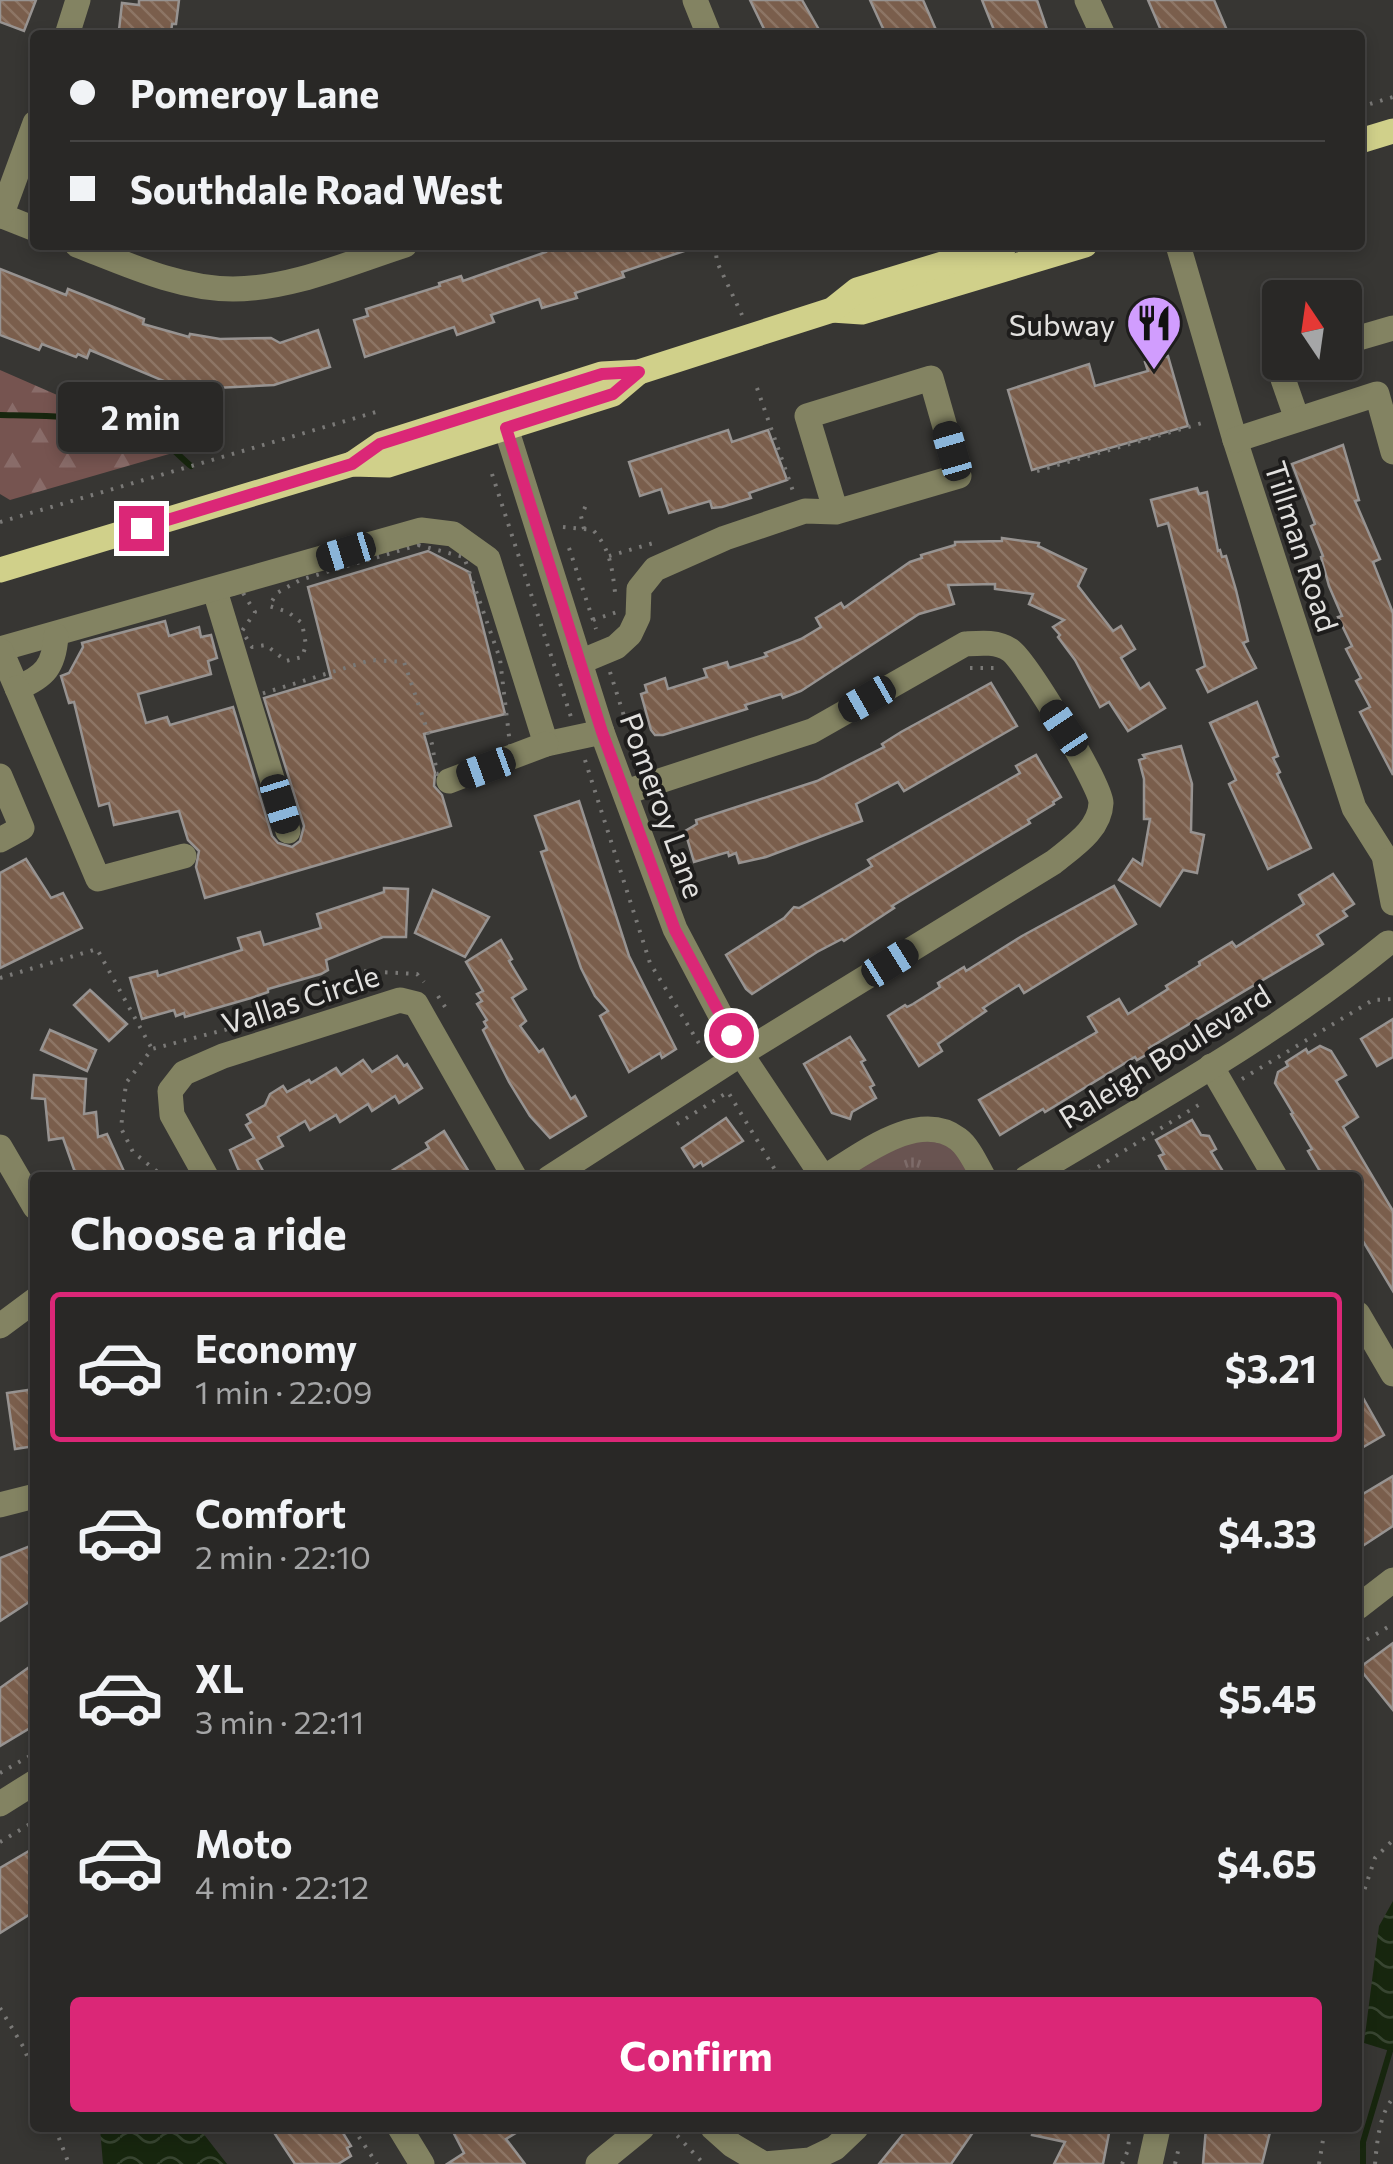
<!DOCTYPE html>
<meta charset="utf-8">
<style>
:root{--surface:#292826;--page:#31302e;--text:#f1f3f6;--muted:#a5a6a7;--line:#454443;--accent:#db2777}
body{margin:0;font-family:Commissioner,sans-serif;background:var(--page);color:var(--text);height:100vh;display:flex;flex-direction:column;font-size:38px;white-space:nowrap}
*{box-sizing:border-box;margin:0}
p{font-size:32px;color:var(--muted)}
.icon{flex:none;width:55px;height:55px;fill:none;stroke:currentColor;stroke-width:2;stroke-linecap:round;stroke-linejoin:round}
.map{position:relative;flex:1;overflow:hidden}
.sheet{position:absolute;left:30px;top:1172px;width:1332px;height:960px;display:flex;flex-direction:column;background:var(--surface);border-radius:10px;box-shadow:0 5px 15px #0003,0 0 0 2px var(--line)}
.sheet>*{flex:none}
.hud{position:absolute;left:30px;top:30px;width:1335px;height:220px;border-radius:10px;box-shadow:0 5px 15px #0003,0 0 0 2px var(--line);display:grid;align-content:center;height:220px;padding:0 40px;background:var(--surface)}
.needle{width:65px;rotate:347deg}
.buttons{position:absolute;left:1262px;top:280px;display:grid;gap:20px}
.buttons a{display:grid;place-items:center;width:100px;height:100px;border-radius:10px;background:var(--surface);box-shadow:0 5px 15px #0003,0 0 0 2px var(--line);font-size:50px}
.end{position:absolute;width:45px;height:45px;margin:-22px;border:12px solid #db2777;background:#fff;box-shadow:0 0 0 5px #fff}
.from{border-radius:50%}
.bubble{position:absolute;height:70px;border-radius:10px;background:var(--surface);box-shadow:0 5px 15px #0003,0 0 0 2px var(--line);font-size:32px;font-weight:700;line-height:70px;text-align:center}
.car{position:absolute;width:30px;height:60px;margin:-30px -15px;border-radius:12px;box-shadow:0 0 8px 2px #0007;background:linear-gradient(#222 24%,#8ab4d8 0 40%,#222 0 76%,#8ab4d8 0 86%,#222 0)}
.hud b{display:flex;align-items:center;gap:35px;height:95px;font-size:38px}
.hud b+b{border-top:2px solid var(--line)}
.hud i{width:25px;height:25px;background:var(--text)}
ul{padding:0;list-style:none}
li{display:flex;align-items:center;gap:30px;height:150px;margin:0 20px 15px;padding:0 20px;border:5px solid transparent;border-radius:10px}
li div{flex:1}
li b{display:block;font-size:38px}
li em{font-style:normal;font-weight:700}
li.selected{border-color:var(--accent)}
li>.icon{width:90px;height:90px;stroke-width:1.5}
h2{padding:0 40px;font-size:45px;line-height:120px}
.button{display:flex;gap:20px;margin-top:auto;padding:20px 40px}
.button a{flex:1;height:115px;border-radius:10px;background:var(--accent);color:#fff;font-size:40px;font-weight:700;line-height:115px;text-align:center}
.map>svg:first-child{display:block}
.grass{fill:url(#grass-tufts)}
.forest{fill:url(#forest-firs)}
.water{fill:url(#water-waves)}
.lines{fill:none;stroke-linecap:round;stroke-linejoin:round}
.stream{stroke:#17260e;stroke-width:6}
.building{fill:url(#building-back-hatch);stroke:#979391;stroke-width:2.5}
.path{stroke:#7a7977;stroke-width:4;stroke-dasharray:2.5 8;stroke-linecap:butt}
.minor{stroke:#838362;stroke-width:25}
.major{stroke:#d0d08a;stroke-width:25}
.route{stroke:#db2777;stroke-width:12}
.labels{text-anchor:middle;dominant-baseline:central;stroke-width:8;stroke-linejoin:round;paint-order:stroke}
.poi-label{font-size:30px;fill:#e2e1df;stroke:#1e1d1c;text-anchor:end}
.street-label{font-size:30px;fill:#e2e1df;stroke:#1e1d1c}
</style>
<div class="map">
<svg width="1393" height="2164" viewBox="0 0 1393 2164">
<defs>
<pattern id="grass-tufts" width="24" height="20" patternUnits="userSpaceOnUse" patternTransform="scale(2.5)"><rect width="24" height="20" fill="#695451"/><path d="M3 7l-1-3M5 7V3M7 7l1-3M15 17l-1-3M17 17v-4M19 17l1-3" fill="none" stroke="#7e6c6a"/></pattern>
<pattern id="forest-firs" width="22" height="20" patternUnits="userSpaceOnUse" patternTransform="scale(2.5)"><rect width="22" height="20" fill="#765450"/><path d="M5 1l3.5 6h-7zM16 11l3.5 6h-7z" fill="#896c69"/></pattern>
<pattern id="water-waves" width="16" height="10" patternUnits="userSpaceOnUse" patternTransform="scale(2.5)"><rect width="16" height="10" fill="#17260e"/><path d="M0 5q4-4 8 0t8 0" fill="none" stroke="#384531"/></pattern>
<pattern id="building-back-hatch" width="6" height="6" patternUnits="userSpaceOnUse" patternTransform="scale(2.5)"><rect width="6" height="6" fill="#7a5e4c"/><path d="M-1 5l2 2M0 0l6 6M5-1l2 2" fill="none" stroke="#8d7565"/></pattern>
</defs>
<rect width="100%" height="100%" fill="#373633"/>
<!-- grass -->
<polygon class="grass" points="938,1130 984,1178 823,1178"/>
<!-- forest -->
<polygon class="forest" points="0,370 183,450 10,500 0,494"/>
<!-- water -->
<g class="water">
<polygon points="1393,1901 1393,2052 1364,2043 1379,1926"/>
<polygon points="100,2128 199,2128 227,2164 103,2164"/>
</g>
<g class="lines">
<!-- stream -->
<g class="stream">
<path d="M0,415c51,1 108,0 154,21 13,6 26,21 37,30"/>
<polyline points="1363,2164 1363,2142 1390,2051"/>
</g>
</g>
<!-- building -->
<g class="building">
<polygon points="0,0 36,0 24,31 0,22"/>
<polygon points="139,0 179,0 176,24 172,24 171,34 119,30 122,3 139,5"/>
<polygon points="750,0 802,0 822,35 767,35"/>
<polygon points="870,0 923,0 936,30 927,35 886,35"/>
<polygon points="982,0 1037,0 1049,35 996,35"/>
<polygon points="1148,0 1214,0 1229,35 1163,35"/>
<polygon points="556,245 693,245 693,248 622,272 624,277 575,293 577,298 542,308 539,299 491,315 494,322 457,335 454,327 365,357 354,320 368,316 366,309 440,286 439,283 461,276 463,281 546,252 545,248"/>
<polygon points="0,269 66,295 68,289 144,319 143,324 189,337 190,334 220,339 271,338 280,343 318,330 330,367 274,385 194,389 164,384 164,381 90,350 87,358 78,354 76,357 42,344 39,350 0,335"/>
<polygon points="1168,356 1188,426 1032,470 1008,390 1089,364 1095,386 1148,371 1145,362"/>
<polygon points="728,430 732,442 768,430 787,480 749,493 751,498 722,507 712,508 710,501 669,513 661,489 640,496 629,462"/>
<polygon points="1343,445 1359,500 1355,501 1380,559 1373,562 1393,613 1393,775 1360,712 1370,707 1356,681 1361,678 1346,649 1352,646 1338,617 1342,616 1329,586 1321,557 1323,556 1311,526 1315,524 1292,464"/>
<polygon points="1197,488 1199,494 1207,492 1218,551 1220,550 1222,557 1226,556 1236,590 1248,641 1243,643 1256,668 1208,692 1197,670 1205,666 1168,523 1158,526 1151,500"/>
<polygon points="1002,538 1039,543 1038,546 1086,569 1078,586 1113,631 1121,626 1135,649 1121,658 1140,689 1149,683 1165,708 1128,731 1109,702 1100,707 1075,660 1058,637 1060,635 1053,627 1064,620 1029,604 1033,594 995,589 995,584 948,585 954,604 919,614 801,691 783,698 781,694 745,705 747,709 663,735 655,735 651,730 641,694 647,692 645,685 665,678 668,689 707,677 704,669 727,662 729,668 767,656 765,653 801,639 821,627 816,618 841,603 844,608 910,562 922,558 921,555 955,545 955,542 1002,541"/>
<polygon points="428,551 469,572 505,714 424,734 435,773 434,786 442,795 451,826 205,898 196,867 199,851 188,840 179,811 114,825 109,803 99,806 74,702 69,703 61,676 69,673 83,647 82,643 165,621 169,636 199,627 201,637 211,635 217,658 208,661 211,674 138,694 146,723 167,717 170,725 233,707 272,836 278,843 292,847 300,841 304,826 264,698 331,678 308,587"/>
<polygon points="991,683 1017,726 904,791 898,782 856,804 862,821 766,857 739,863 736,853 729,856 728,852 694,862 685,831 697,824 696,820 817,781 884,747 882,744 901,732"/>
<polygon points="1257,702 1278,756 1273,758 1280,772 1277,774 1311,848 1268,869 1229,784 1236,780 1210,723"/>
<polygon points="1181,746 1192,784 1191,832 1204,835 1197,873 1183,870 1160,906 1119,880 1133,859 1142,865 1150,819 1144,819 1144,779 1139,760 1145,758 1143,755"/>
<polygon points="1036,755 1061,797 1053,802 1054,804 1028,820 1030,823 892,906 894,908 844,941 842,939 817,952 752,994 746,989 726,955 784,918 794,907 799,908 872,866 868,860 1020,773 1016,766"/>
<polygon points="579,801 629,956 676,1049 662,1058 660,1053 629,1072 600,1016 608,1011 595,996 581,968 541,852 547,850 535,816"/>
<polygon points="26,859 51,898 63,893 82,928 0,968 0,873"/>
<polygon points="1333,874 1354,904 1343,911 1347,916 1317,935 1323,944 1149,1048 1151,1052 1137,1060 1135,1057 1045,1112 1043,1109 1000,1135 979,1100 1097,1032 1088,1017 1119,999 1128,1014 1168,989 1166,986 1200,965 1199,962 1232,942 1236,947 1304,904 1299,895"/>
<polygon points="1114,886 1136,924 1024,993 1019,985 983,1008 986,1011 938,1044 942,1051 919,1066 888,1016 905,1005 907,1007 913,1004 940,987 938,983 964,967 966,971 1022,936"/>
<polygon points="384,888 408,889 406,937 383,937 326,960 328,970 321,974 268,989 268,992 251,998 185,1017 184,1013 176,1016 174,1010 142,1019 130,978 157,971 158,976 242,950 238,938 260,932 264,945 321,928 317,914 384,892"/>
<polygon points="433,890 489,917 465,957 415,933"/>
<polygon points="501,940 512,959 509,961 526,989 512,998 526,1021 520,1026 539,1052 543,1049 571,1099 575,1096 586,1116 550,1138 530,1116 509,1082 483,1030 487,1027 484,1022 487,1020 477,1004 482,1001 477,994 483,991 466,962"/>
<polygon points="90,990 127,1024 109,1041 74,1005"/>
<polygon points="1393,1019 1393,1057 1377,1066 1361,1039"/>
<polygon points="50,1030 96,1050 87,1071 41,1050"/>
<polygon points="850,1037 865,1060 861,1062 874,1085 870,1087 876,1098 852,1112 850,1119 832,1113 804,1064"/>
<polygon points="1320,1046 1331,1051 1346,1075 1336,1081 1358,1117 1343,1127 1393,1211 1393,1291 1358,1233 1358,1178 1324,1178 1308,1151 1312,1149 1291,1114 1293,1113 1275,1083 1278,1072 1288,1066 1286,1062 1306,1049 1308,1053"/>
<polygon points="397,1056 404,1066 407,1064 422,1088 399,1103 395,1096 372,1111 368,1104 340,1122 336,1115 310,1130 305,1121 278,1137 283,1146 257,1160 267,1178 242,1178 230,1150 254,1138 246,1125 251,1122 247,1115 265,1105 270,1094 283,1086 287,1092 309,1080 311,1083 336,1068 341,1075 363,1060 372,1072"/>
<polygon points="34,1075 86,1079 84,1114 96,1112 98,1137 107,1134 127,1178 77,1178 63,1138 49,1140 45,1099 32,1098"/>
<polygon points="726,1118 743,1141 703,1166 701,1162 694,1167 682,1148"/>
<polygon points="1192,1120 1201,1135 1209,1136 1216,1149 1211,1152 1227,1178 1171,1178 1159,1156 1164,1154 1156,1140"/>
<polygon points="444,1131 469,1172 460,1178 380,1178 429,1148 426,1143"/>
<polygon points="35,1389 35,1446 15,1449 7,1393"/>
<polygon points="1358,1389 1384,1435 1358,1450"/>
<polygon points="1393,1476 1393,1526 1358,1549 1358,1497"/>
<polygon points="35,1544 35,1598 0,1621 0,1558"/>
<polygon points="1393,1643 1393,1710 1359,1668"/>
<polygon points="35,1663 35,1725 0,1746 0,1688"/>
<polygon points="29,1851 35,1861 35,1911 0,1933 0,1868"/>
<polygon points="271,2128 340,2128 351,2146 347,2148 351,2156 338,2164 295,2164"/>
<polygon points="451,2128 524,2128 506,2139 525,2164 447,2164 464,2153"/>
<polygon points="908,2128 976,2128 951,2164 879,2164"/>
<polygon points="1033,2128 1110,2128 1103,2164 1054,2164 1065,2142 1032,2135"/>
<polygon points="1206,2128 1271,2128 1262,2164 1203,2164"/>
</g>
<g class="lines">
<!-- path -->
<g class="path">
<polyline points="1360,107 1393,97"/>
<polyline points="715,245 717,262 742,315"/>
<polyline points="757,388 794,494"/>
<polyline points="1037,471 1202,423"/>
<polyline points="492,474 571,717"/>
<polyline points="0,522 376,412"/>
<path d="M563,527l30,3c17,19 19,37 22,62"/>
<polyline points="584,529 581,516 587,503"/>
<polygon points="418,545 464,557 500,659 511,753 437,774 432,744 404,662 371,660 251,697 225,603 229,594 243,593 255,612 242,631 252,647 266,645 286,661 302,657 306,645 302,623 288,612 269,606 277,593 300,580"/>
<polyline points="569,548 596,629"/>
<polyline points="609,556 657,542"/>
<polyline points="593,620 617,612"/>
<polyline points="970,668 995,668"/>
<polyline points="610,672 639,763"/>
<polyline points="585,760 650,963 703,1050"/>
<polyline points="0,978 97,949 152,1049"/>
<polyline points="438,996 449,1013"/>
<polyline points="332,997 361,971 417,974 424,982"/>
<polyline points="1242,1079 1373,1000 1393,999"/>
<polyline points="677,1124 728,1092 780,1178"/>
<polyline points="165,1178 133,1152 121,1128 126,1083 152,1049 228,1029"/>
<polyline points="1080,1178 1205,1101"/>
<polyline points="1358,1645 1393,1624"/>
<polyline points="0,1773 35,1753"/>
<polyline points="0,1842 35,1821"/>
<polyline points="1358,1909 1375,1858 1393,1840"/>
<polyline points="0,2008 24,2048 35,2077"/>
<polyline points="55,2128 69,2164"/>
<polyline points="353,2128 377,2164"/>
<polyline points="670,2128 704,2164"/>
<polyline points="1122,2164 1128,2150 1130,2128"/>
<polyline points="1175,2164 1179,2147"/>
<polyline points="1319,2164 1325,2128"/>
<path d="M1375,2164c2,-21 4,-49 18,-66"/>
</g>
<!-- minor -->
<g class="minor">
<polyline points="695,0 709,35"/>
<polyline points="1087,0 1103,35"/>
<polyline points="67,35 78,0"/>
<polyline points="0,215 35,229"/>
<polyline points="1,216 35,123"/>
<path d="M77,245c49,19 102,44 156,44 58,0 116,-26 172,-44"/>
<polyline points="1178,245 1235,440 1354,808 1393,870"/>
<polyline points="1345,342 1393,328"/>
<polyline points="1293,362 1283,379 1297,419"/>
<polyline points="506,428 602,732 675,929 741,1054 823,1177"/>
<polyline points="1235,440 1377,394 1393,452"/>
<polyline points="215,591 288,831"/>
<polyline points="0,649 421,530 453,534 488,559 546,744 602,732"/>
<path d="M1,651l16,37c28,-11 37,-22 39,-52"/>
<polyline points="580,662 616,647 630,634 638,617 639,589 655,569 725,538 805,511 836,512 959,476 931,378 807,416 836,512"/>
<polyline points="17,688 98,879 184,856"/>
<polyline points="0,776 22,828 0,840"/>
<polyline points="449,781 546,744"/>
<polyline points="1385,861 1393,903"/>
<polyline points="1211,1066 1276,1178"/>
<polyline points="0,1147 35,1207"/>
<polyline points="207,1178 172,1115 170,1091 184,1073 223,1056 400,1000 416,1004 515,1178"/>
<path d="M549,1178l192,-124 313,-192c18,-15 46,-32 47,-59 0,-18 -75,-142 -91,-153 -13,-9 -30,-7 -45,-6l-153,87 -186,61"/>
<path d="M823,1178c35,-20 94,-70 135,-39 11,8 19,27 26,39"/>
<path d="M1026,1178c123,-74 251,-144 362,-235"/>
<polyline points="1358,1314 1393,1374"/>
<polyline points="0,1326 35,1300"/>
<polyline points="0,1505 35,1496"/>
<polyline points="1358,1607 1393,1580"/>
<polyline points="0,1804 35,1782"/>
<polyline points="400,2128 422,2164"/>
<polyline points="713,2128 732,2145 764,2164 810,2160 835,2148 856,2128"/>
<polyline points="598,2164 642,2128"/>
<polyline points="1150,2164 1158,2128"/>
</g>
<!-- major -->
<g class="major">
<polyline points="1360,141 1393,131"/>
<polyline points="832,310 862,312 1085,245"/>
<polyline points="352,464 381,444 602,374 639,372 832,310 857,290 1005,245"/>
<polyline points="0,570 352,464 388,465 613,394 639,372"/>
</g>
</g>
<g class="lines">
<!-- route -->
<polyline class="route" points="141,528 352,464 380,444 602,374 639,372 613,394 506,428 602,732 675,930 731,1035"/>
</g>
<!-- icons -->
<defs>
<g id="restaurant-pin" transform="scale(2.875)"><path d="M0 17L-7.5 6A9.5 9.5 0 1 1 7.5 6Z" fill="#d19dfe" stroke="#1e1d1c"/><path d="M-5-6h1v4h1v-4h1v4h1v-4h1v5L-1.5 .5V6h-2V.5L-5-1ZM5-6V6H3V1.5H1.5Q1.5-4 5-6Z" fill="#111"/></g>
</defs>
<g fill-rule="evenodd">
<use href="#restaurant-pin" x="1154" y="323"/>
</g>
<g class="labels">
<!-- poi labels -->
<g class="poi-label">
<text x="1115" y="323">Subway</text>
</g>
<!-- street labels -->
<g class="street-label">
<text transform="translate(1303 546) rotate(72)">Tillman Road</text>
<text transform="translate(664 805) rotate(70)">Pomeroy Lane</text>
<text transform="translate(300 998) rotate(-18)">Vallas Circle</text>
<text transform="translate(1164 1055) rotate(-32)">Raleigh Boulevard</text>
</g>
</g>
</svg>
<div class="buttons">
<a><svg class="needle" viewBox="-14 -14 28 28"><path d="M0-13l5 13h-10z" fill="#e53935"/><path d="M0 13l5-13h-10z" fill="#a5a6a7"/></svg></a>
</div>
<i class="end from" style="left:731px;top:1035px"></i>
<i class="end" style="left:141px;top:528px"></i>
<div class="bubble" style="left:58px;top:382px;width:165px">2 min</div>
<i class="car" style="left:952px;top:451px;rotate:344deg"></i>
<i class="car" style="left:346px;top:552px;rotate:253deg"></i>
<i class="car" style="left:867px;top:699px;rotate:240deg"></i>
<i class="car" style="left:1064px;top:728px;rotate:326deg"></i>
<i class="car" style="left:486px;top:768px;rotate:250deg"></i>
<i class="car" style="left:280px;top:804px;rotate:163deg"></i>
<i class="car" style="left:890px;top:963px;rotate:58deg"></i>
<div class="hud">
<b><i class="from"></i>Pomeroy Lane</b>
<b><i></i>Southdale Road West</b>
</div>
<section class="sheet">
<h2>Choose a ride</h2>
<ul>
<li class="selected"><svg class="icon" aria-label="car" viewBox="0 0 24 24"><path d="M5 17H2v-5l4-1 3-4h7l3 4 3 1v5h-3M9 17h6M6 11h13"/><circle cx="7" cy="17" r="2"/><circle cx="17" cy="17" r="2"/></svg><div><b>Economy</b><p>1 min · 22:09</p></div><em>$3.21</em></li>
<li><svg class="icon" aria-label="car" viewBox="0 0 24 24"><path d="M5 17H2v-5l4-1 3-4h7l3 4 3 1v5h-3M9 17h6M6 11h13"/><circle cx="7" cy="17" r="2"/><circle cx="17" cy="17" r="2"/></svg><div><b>Comfort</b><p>2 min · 22:10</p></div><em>$4.33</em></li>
<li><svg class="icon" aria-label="car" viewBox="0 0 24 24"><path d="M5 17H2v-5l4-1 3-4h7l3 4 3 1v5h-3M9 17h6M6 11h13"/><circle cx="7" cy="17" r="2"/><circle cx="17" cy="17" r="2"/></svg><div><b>XL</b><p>3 min · 22:11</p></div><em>$5.45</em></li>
<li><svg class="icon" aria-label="car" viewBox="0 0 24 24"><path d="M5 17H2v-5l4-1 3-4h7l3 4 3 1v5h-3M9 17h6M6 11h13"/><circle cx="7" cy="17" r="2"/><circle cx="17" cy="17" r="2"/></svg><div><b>Moto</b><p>4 min · 22:12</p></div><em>$4.65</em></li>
</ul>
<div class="button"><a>Confirm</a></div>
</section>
</div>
